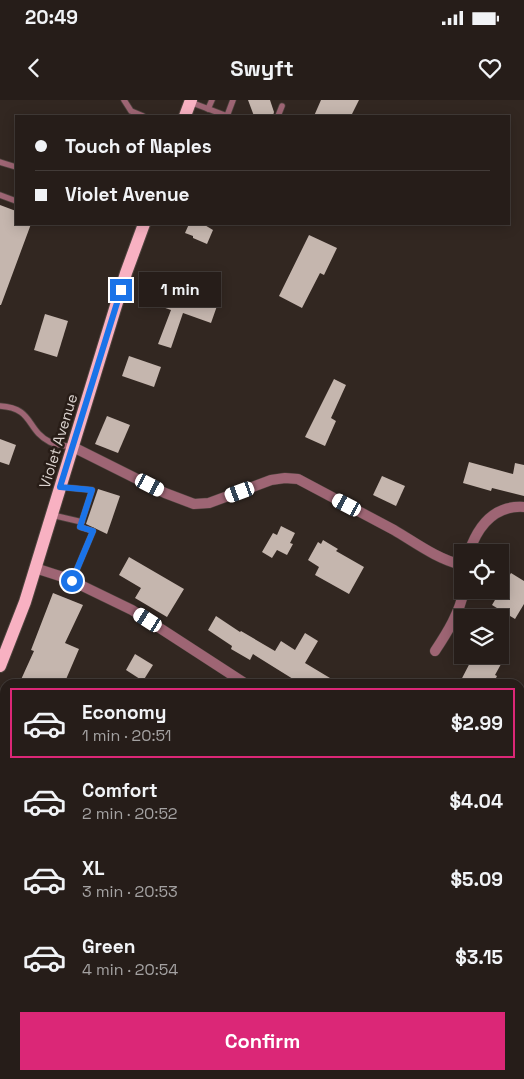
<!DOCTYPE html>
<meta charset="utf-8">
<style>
:root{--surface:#261d19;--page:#322a26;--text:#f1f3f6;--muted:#a4a2a2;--line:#423b38;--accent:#db2777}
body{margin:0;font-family:"Space Grotesk",sans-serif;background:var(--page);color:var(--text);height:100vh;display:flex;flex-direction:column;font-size:19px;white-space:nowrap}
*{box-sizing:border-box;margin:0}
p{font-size:16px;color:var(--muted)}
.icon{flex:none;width:28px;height:28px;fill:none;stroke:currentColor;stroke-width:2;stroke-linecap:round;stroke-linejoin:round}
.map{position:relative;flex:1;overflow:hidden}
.drawer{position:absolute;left:0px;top:579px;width:525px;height:401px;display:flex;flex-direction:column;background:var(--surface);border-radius:15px 15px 0 0;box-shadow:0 2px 12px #0003,0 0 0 1px var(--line)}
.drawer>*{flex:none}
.guide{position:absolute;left:15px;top:15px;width:495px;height:110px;border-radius:0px;box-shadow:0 2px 12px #0003,0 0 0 1px var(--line);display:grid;align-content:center;height:110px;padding:0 20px;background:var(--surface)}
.tools{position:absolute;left:454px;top:444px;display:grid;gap:10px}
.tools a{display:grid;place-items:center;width:55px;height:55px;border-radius:0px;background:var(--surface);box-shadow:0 2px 12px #0003,0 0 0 1px var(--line);font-size:25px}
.end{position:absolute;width:22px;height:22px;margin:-11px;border:6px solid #1a73e8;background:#fff;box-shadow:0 0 0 2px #fff}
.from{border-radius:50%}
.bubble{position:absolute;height:35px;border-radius:0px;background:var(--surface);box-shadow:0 2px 12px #0003,0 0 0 1px var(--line);font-size:16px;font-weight:700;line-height:35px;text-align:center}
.car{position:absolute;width:15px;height:30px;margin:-15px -8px;border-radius:6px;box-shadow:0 0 4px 1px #0007;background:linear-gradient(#fff 24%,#345 0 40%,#fff 0 76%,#345 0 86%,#fff 0)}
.guide b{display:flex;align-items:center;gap:18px;height:48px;font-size:19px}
.guide b+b{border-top:1px solid var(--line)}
.guide i{width:12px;height:12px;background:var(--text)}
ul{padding:9px 0 0;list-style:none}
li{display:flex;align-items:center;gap:15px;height:70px;margin:0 10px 8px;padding:0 10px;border:2px solid transparent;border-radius:0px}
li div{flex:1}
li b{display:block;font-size:19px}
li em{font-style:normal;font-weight:700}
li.active{border-color:var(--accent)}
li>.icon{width:45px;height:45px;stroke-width:1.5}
.button{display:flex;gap:10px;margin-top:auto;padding:10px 20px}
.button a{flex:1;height:58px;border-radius:0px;background:var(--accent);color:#fff;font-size:20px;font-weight:700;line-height:58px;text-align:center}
.status{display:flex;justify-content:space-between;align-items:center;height:35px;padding:0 25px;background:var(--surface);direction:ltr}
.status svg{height:14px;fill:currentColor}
header{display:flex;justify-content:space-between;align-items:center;height:65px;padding:0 20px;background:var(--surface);font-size:22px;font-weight:700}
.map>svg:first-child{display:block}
.building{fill:#c5b6ae}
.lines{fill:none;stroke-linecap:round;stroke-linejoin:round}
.lane-casing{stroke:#4d433d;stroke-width:7}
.street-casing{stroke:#4d433d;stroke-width:11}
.primary-casing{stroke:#4d433d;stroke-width:14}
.lane{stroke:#9e6574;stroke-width:5.5}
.street{stroke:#9e6574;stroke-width:10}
.primary{stroke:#f8b1c2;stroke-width:12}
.route{stroke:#1a73e8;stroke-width:6}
.labels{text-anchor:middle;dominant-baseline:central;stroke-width:5;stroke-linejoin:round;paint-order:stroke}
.street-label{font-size:15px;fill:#dbd3cf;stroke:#281d17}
</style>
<div class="status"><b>20:49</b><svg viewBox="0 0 49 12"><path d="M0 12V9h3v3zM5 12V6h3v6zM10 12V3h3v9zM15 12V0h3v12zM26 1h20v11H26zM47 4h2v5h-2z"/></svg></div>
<header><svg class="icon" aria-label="back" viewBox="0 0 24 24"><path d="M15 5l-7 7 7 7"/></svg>Swyft<svg class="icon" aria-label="heart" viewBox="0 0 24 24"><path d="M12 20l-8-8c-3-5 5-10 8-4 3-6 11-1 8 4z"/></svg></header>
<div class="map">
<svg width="524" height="979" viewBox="0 0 524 979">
<rect width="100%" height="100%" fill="#322721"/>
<!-- building -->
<g class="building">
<polygon points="248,0 270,0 274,12 273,16 254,16"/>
<polygon points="321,0 359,0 351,16 314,16"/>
<polygon points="0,105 16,111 16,124 31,124 1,205 0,205"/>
<polygon points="189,124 203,124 213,130 207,144 193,138 193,136 185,133"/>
<polygon points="309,135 337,148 324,175 320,173 302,208 279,196"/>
<polygon points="161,184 217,206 211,223 183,213 171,248 158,244 171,210 154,204"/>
<polygon points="45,214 68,221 57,257 34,250"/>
<polygon points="129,256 161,267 154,287 122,276"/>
<polygon points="334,279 346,285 331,318 336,321 325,346 305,337"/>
<polygon points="107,316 130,325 118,353 95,344"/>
<polygon points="0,339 16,345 9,365 0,362"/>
<polygon points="469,362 513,374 515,363 524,365 524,396 492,388 491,391 463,383"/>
<polygon points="382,376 405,386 396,406 373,395"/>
<polygon points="98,389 120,396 107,434 86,424"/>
<polygon points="281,426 295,433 290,443 293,444 287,455 277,450 272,458 262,452 273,433 277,435"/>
<polygon points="323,440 338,449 336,451 364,467 349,494 315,475 319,467 308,460 318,442 321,444"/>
<polygon points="129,457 184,489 167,517 135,498 141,488 119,475"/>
<polygon points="511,473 524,481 524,504 515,519 492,505"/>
<polygon points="53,493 83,505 65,543 79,549 64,584 19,584 34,551 31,550"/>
<polygon points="216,516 240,532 241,531 275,551 281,541 295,550 305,533 318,541 305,563 340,584 301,584 253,554 250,560 231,549 232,546 208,530"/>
<polygon points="135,554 153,565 143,581 126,570"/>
<polygon points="474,555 506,555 495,575 497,576 493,584 459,584"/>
</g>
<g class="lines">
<!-- lane casing -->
<g class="lane-casing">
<g id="lane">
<polyline points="124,0 131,11 143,16"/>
<polyline points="190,2 227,16 233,0"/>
<polyline points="208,9 212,0"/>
<polyline points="278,16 282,6"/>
<polyline points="0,62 16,67"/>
<polyline points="0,95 16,101"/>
<path d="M0,306c34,2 26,24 50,36 6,3 16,4 23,5"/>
<polyline points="61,387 92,390 80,427 93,431 72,481"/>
<polyline points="52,415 82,422"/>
<polyline points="0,609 5,612"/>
<polyline points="0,689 5,691"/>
<polyline points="0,711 5,714"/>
</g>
</g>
<!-- street casing -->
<g class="street-casing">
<g id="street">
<path d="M73,347l92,46 29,11 15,-1 62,-23 14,-2 13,1c32,17 64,34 96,51 22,13 43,29 68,35"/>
<path d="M469,452c9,-26 25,-47 55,-45"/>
<polyline points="35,468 66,478 132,510 246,584"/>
<path d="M435,551c12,-18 25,-39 29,-61"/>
<polyline points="520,741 524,743"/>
<polyline points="0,836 5,839"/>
<polyline points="241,975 249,979"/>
</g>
</g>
<!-- primary casing -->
<g class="primary-casing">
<g id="primary">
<polyline points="185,16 191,0"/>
<polyline points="0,566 25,502 126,173 144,124"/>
</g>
</g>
<!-- lane -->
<use href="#lane" class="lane"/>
<!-- street -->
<use href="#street" class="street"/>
<!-- primary -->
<use href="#primary" class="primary"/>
</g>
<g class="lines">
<!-- route -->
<polyline class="route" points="72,481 93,431 80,427 92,390 60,387 121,190"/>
</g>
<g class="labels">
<!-- street labels -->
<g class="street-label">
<text transform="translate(58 341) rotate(-73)">Violet Avenue</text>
</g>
</g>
</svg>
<div class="tools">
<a><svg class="icon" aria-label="locate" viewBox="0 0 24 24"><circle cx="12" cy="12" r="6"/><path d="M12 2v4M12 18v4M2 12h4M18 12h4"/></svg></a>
<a><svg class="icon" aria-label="layers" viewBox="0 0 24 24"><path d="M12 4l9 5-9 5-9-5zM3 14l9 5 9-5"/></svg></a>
</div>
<i class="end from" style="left:72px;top:481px"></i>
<i class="end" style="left:121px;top:190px"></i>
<div class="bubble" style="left:139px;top:172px;width:82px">1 min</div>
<i class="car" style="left:150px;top:385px;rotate:117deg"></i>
<i class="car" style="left:240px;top:392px;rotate:250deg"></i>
<i class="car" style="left:347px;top:405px;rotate:298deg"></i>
<i class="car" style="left:148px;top:520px;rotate:303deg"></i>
<div class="guide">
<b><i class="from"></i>Touch of Naples</b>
<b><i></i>Violet Avenue</b>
</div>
<section class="drawer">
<ul>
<li class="active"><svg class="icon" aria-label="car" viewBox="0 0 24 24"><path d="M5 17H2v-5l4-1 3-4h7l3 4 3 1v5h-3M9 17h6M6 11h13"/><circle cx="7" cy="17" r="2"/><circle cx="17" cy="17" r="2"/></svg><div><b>Economy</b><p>1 min · 20:51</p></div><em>$2.99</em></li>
<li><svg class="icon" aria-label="car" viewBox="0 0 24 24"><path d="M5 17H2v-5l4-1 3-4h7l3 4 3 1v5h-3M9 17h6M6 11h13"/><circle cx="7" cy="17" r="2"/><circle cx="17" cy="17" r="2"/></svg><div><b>Comfort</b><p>2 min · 20:52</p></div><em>$4.04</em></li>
<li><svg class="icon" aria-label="car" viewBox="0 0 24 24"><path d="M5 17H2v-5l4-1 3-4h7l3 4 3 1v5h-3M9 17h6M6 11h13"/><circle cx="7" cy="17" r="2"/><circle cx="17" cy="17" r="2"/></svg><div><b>XL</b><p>3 min · 20:53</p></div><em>$5.09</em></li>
<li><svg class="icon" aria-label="car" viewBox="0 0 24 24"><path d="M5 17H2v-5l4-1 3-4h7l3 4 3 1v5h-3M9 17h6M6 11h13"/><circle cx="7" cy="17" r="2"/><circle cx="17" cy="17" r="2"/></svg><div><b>Green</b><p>4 min · 20:54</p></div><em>$3.15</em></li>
</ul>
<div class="button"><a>Confirm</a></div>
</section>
</div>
